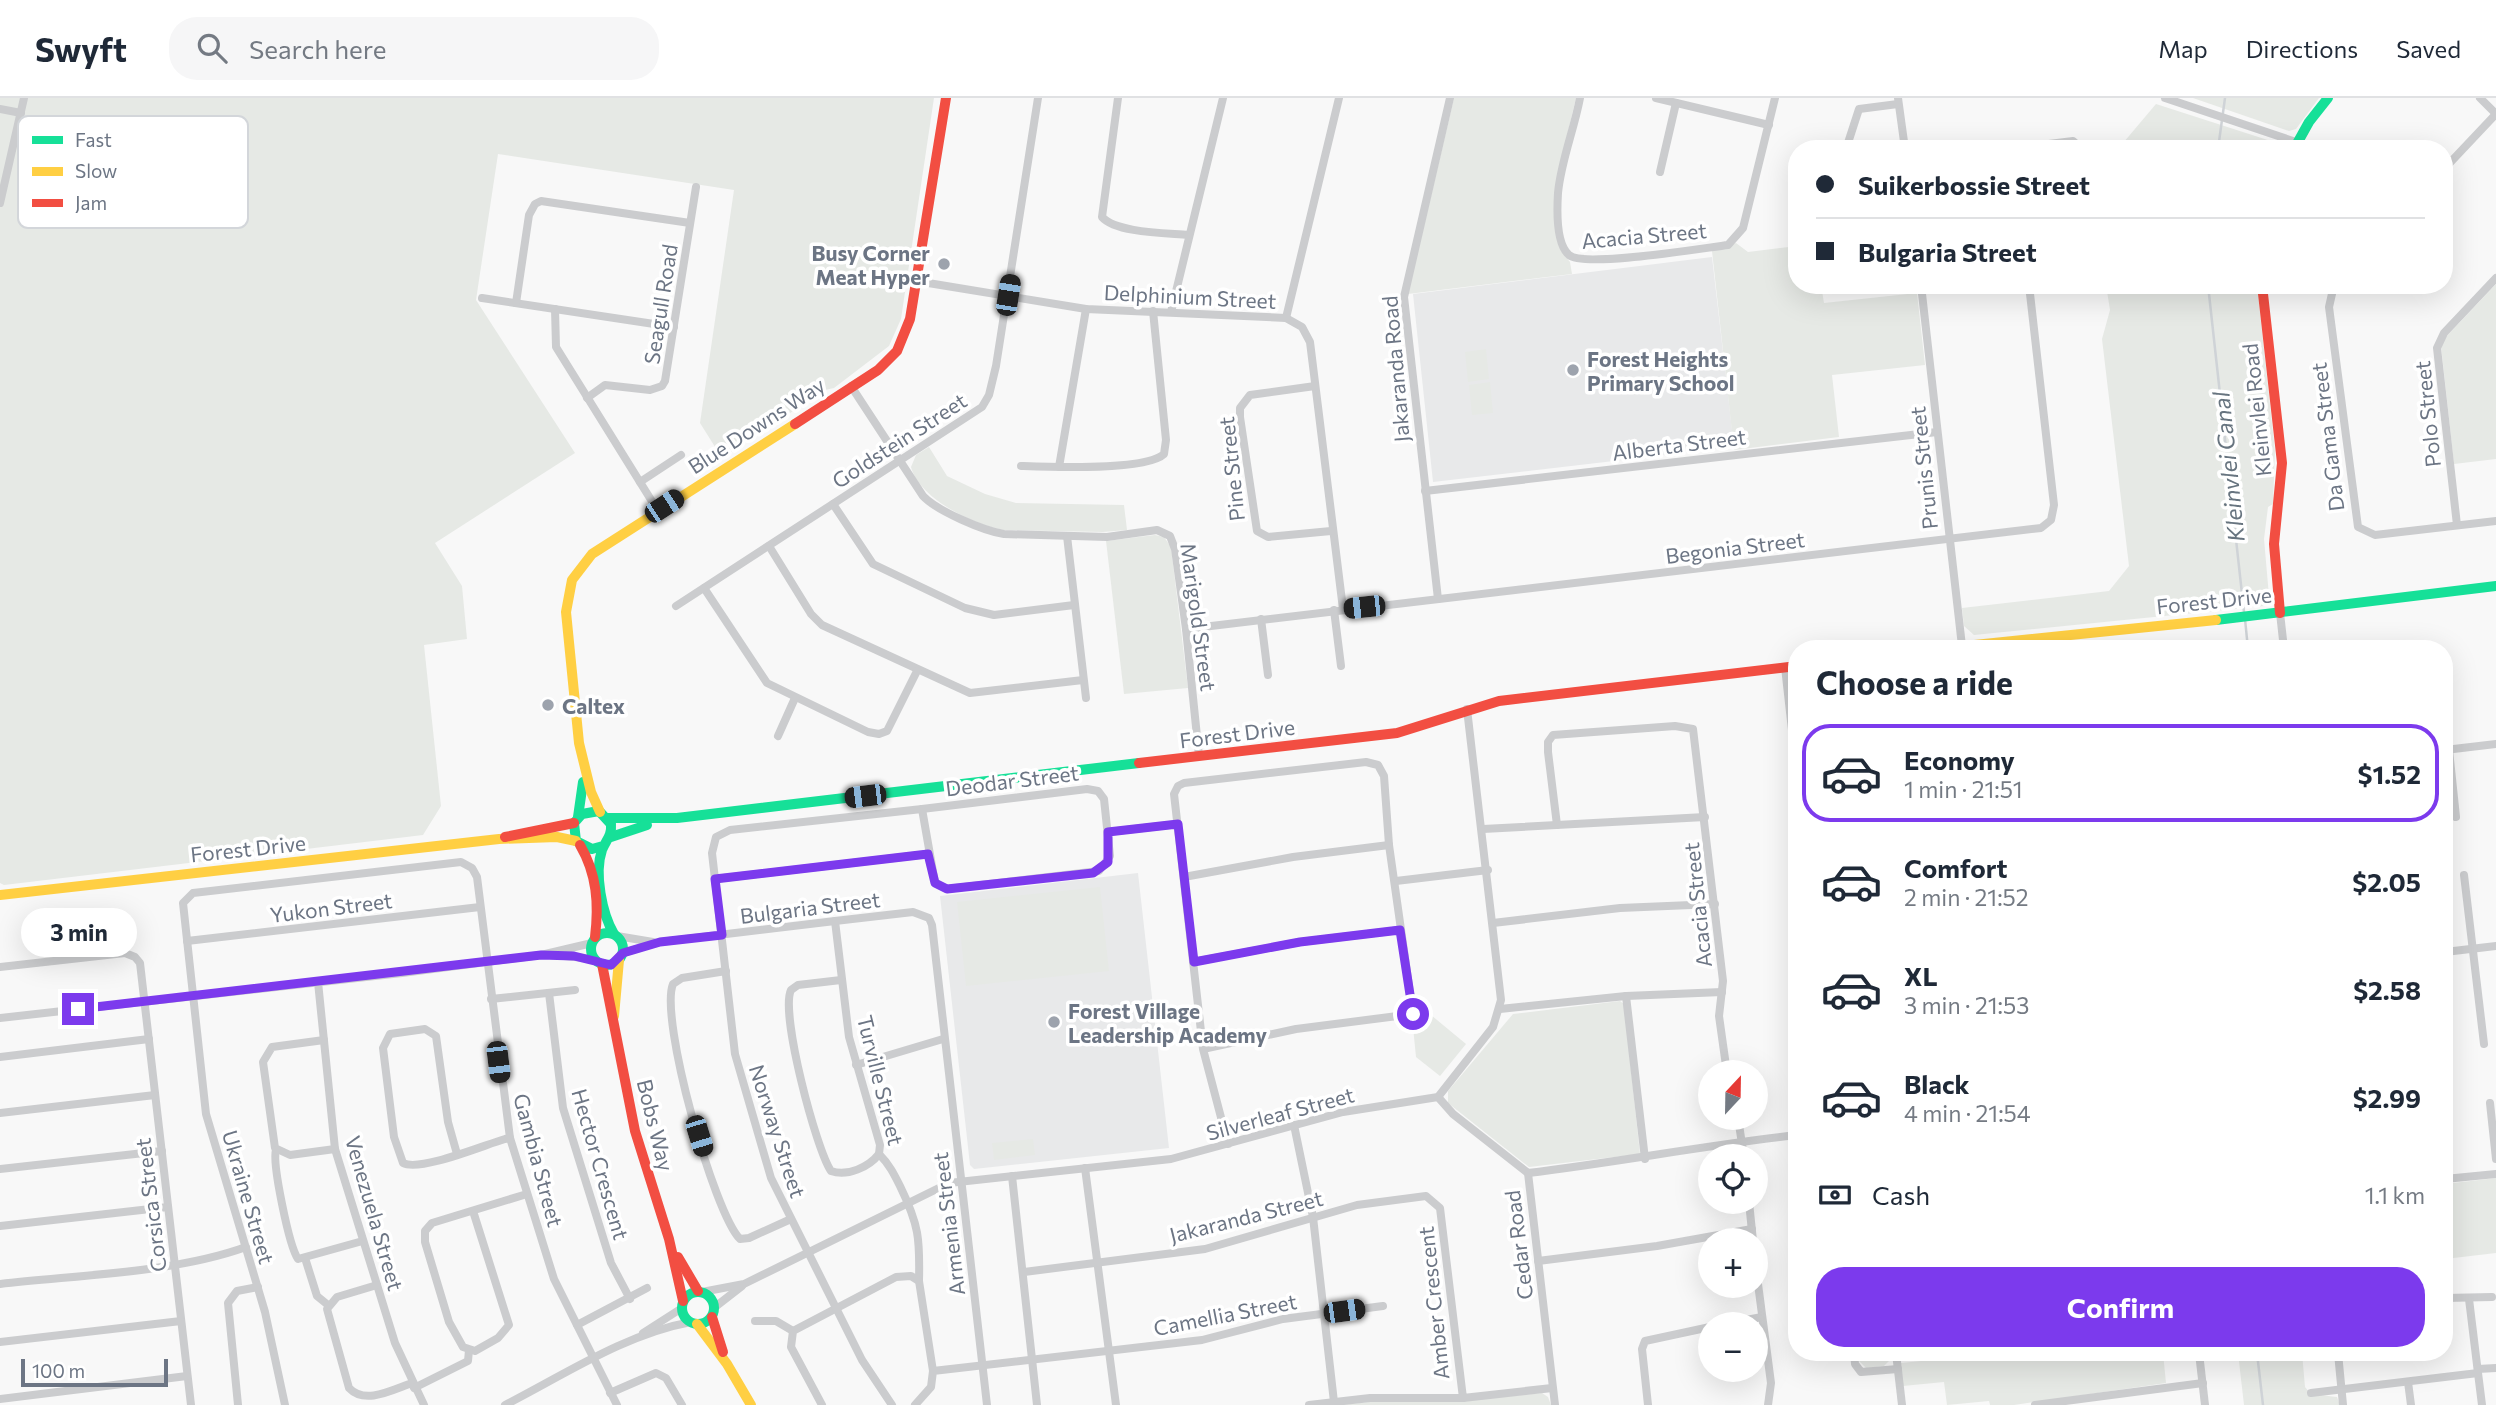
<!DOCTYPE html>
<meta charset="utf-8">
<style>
:root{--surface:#fff;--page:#f6f6f7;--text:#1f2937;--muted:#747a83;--line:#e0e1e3;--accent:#7c3aed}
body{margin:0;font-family:Commissioner,sans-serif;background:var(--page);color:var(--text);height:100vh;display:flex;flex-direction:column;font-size:26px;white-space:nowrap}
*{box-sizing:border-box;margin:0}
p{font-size:23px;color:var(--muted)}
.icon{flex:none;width:38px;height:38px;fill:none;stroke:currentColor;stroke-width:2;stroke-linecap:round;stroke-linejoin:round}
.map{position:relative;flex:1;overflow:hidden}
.panel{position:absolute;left:1788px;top:542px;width:665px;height:721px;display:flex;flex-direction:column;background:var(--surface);border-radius:28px;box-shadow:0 7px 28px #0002}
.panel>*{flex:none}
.banner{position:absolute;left:1788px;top:42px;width:665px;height:154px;border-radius:28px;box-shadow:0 7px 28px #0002;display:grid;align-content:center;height:154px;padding:0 28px;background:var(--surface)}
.needle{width:46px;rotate:22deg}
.fabs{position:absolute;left:1698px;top:962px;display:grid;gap:14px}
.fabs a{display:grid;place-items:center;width:70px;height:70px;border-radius:50%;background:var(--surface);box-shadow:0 7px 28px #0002;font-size:35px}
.scale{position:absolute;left:21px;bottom:18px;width:147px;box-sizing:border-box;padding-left:7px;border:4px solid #6c7584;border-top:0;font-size:19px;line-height:24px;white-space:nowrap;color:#6c7584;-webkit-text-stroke:5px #fff;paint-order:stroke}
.end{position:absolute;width:32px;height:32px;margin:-16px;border:9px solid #7c3aed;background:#fff;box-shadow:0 0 0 4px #fff}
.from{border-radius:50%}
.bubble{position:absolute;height:49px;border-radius:24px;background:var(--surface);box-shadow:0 7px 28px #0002;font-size:23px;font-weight:700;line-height:49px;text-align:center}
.car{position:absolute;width:21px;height:42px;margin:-21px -10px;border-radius:9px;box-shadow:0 0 5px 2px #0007;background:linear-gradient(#222 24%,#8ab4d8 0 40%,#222 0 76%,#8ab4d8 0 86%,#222 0)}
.banner b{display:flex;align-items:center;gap:24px;height:66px;font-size:26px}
.banner b+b{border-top:2px solid var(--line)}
.banner i{width:18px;height:18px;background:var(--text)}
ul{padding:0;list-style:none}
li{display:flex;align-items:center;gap:21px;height:98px;margin:0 14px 10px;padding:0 14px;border:4px solid transparent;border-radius:28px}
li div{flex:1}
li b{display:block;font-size:26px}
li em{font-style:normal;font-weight:700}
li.current{border-color:var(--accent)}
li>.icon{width:63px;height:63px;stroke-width:1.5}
h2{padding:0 28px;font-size:32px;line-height:84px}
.pay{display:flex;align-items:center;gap:18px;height:77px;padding:0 28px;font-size:26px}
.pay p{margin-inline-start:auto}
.cta{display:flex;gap:14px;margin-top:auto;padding:14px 28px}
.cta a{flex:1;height:80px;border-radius:28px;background:var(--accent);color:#fff;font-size:28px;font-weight:700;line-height:80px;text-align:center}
header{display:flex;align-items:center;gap:42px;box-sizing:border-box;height:98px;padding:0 35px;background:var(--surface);border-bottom:2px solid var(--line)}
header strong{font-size:33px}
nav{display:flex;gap:38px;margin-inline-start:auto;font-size:24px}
.search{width:490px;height:63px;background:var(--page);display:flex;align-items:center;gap:18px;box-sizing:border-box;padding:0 24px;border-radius:28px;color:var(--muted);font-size:26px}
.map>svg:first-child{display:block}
.built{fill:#e8e9ea}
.green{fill:#e6e9e5}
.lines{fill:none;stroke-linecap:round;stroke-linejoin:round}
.stream{stroke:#cfd3d7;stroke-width:2.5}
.street{stroke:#cbccce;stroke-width:8}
.fast{stroke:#16e098;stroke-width:10}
.slow{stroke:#ffcf43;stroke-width:10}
.jam{stroke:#f24e42;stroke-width:10}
.route{stroke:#7c3aed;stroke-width:9}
.poi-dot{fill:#9da3ad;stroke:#fff;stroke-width:2.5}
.labels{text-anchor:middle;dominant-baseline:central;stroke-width:7;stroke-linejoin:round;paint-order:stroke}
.street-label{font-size:21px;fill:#6c7584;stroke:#fff}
.poi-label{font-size:21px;font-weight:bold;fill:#6c7584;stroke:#fff;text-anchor:start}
.water-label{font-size:23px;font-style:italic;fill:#67747f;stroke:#fff}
.key{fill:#fff;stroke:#d3d6da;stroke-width:2}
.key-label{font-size:19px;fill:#6c7584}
</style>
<header>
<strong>Swyft</strong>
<div class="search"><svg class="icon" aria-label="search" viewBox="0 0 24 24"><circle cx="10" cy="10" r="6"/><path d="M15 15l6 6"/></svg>Search here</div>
<nav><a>Map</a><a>Directions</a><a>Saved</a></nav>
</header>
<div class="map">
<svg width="2496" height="1307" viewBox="0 0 2496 1307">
<rect width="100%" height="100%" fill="#f8f8f8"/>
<!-- built -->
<g class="built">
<polygon points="1712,159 1734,349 1433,384 1413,196"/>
<polygon points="1138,775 1169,1050 974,1071 970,1067 940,798"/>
</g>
<!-- green -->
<g class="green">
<polygon points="0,0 934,0 901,221 889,248 834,290 825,292 722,360 700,325 734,92 498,56 476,202 575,355 435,445 462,488 467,541 424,547 441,708 423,737 4,787 0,785"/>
<polygon points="1454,0 1576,0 1558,76 1561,153 1570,164 1572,176 1408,196"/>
<polygon points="2193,0 2319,0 2296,31 2289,33"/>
<polygon points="2156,6 2277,45 2284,51 2118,51"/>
<polygon points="1736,145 1748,154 1797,148 1797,187 1821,187 1824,205 1917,195 1925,267 1832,277 1839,339 1734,352 1712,153"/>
<polygon points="2496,186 2496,361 2454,366 2441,248 2445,240"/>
<polygon points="2106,187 2257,187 2275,353 2273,406 2268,409 2264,441 2269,498 2264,508 1974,537 1964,528 1962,510 2109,493 2129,468 2102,241 2110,212"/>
<polygon points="1486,251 1489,281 1468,284 1465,254"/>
<polygon points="1490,284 1493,315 1472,317 1469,287"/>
<path d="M929,349l18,29 38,18 31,9 108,2 3,25 -24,2 -99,-2c-31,-5 -85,-32 -93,-63l5,-12z"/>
<polygon points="1155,437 1164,439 1171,449 1188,590 1124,596 1106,443"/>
<polygon points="1100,789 1109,873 966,888 957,804"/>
<polygon points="1414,903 1466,946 1440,978 1416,959 1412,919"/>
<polygon points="1620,903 1624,906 1640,1056 1529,1069 1448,1005 1448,993 1513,916"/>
<polygon points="1033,1041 1035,1057 994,1062 992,1045"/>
<polygon points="2496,1080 2496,1155 2445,1161 2445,1086"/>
<polygon points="1858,1255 1892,1255 1893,1259 1884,1268 1866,1270 1859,1263"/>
<polygon points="1941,1255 2163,1255 2166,1285 2014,1307 1990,1307 1989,1303 1947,1307 1944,1284 1903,1288 1901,1265 1941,1261"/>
<polygon points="2238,1255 2302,1255 2305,1289 2311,1296 2337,1299 2340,1307 2244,1307"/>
<polygon points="1542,1295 1548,1299 1551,1307 1341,1307 1369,1304 1453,1304"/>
</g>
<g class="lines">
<!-- stream -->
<g class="stream">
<polyline points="2218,51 2225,0"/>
<polyline points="2208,187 2244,514"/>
<polyline points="2245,521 2248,551"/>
<polyline points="2257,1255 2263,1307"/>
</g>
<!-- street -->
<g class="street">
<path d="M1118,0l-16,119c14,16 65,16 86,18"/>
<path d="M1580,0c-6,32 -19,63 -22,95 -1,16 -2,51 11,62 14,13 134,-7 159,-10l15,-17 32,-130"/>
<polyline points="1656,0 1769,27"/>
<polyline points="1898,0 1905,51"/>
<polyline points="2165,0 2296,44"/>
<polyline points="2480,0 2496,16"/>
<polyline points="0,11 21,15"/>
<polyline points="2375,50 2376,51"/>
<polyline points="1846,51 1859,11 1898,6"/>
<polyline points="2008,51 2073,43 2082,51"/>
<polyline points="2445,70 2496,16"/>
<polyline points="1660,74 1676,5"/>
<polyline points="0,105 24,0"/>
<polyline points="916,183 1086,211 1286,220 1302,229 1310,244 1343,511"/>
<polyline points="1921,187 1962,548"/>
<polyline points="2334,187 2329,209 2358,429 2375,437 2496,423"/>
<polyline points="482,200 674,229"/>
<polyline points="516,205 529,117 535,106 541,103 690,125"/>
<polyline points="555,211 556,249 658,413"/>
<polyline points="1171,214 1223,0"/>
<polyline points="1286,220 1339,0"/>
<path d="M851,288l72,110c14,15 61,35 81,38l103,3 50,-7 13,6 5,13 11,80 13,127"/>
<polyline points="1315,288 1250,297 1240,310 1240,319 1257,433 1268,439 1331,433"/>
<polyline points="587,300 605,287 650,292 662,288 665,283 696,89"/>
<path d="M1021,368c28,1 125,5 143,-12l2,-14 -13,-129"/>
<polyline points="1059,369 1086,211"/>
<polyline points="640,384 681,357"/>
<polyline points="1425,393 1937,334"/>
<polyline points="833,406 873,466 965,510 994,517 1074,507"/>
<polyline points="2457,427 2437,250 2444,235 2496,180"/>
<polyline points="1067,438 1086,600"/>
<polyline points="769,448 811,516 822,527 970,595 1083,582"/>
<polyline points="704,490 767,585 868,634 879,636 887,633 917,573"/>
<polyline points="1438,501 1404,199 1450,0"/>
<polyline points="676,508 982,309 989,297 996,268 1038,0"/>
<polyline points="1334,512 1341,568"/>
<polyline points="2280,515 2284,551"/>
<polyline points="1261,521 1268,577"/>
<polyline points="1186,531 2041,430 2051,422 2054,407 2029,187"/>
<polyline points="1785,569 1797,677"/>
<polyline points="2446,623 2456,719"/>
<polyline points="778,638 795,600"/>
<polyline points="2445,652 2496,646"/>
<polygon points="1087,691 1098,693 1104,701 1110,758 1099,773 947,791 935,785 922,711"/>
<polyline points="1557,727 1548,654 1548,644 1553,637 1675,628 1693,631 1723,883 1719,918 1727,975"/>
<polyline points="1483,731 1705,719"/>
<polyline points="1108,734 1178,726"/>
<polyline points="2464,777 2484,946"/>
<polyline points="1184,779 1293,759 1389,747"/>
<polyline points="715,781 928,756"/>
<polyline points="1396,783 1488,772"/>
<path d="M835,823l14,116 31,108 -1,9c10,10 15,20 21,32 19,39 20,53 19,95"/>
<polyline points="1493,825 1620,810 1715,806"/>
<polyline points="617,838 653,844"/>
<polyline points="187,843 480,809"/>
<polyline points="2445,854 2496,848"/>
<polyline points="623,855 660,844 835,823 913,814 929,820 932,827 987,1307"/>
<polyline points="554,857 595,861"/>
<polyline points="1193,864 1300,844 1400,832"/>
<polyline points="0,869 125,855 135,859 140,865 191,1307"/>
<path d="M726,873l-44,7 -9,6c-14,34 41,229 67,255l9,-1 42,-19"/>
<path d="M841,882l-43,5 -7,5c-11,23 25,159 40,181 16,6 38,-4 48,-17"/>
<polyline points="318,884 335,1051 395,1245 424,1307"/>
<polyline points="549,895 563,1010 611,1165 630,1201"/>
<polyline points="1626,898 1645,1061"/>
<polyline points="491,901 575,892"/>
<polyline points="1500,911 1626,898 1722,894"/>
<polyline points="0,920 402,875 541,857 592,845"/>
<polyline points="324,942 272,949 263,964 275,1050 290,1057 335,1051"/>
<polyline points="1203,951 1296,931 1413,916 1389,747 1384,678 1378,667 1366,664 1184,685 1178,688 1174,696 1203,951 1228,1046"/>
<polyline points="0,959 149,941"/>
<polyline points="856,967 943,941"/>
<polyline points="1438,999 1453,1016 1528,1075 1555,1307"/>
<polyline points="2490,1005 2496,1061"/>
<polyline points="0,1015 155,997"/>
<polyline points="1738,1020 1744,1059"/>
<polyline points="1294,1027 1313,1119 1334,1304"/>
<path d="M276,1052c-4,13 13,96 22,109l61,-17"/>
<path d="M457,1056l-9,-32 -12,-86 -11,-7 -35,5 -7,14 11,89 9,26c17,9 81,-18 102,-24l5,-1"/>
<polyline points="1085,1070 1116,1307"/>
<polyline points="0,1071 162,1053"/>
<path d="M1528,1075c90,-11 179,-28 269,-38"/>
<polyline points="1012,1078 1037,1307"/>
<polyline points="2445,1081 2496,1076"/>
<polyline points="1749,1104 1753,1143"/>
<polyline points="473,1113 509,1227 498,1240 475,1253 463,1249 449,1224 425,1144 425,1133 432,1125 527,1096"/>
<polyline points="0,1128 168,1109"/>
<polyline points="305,1160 317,1198 328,1207"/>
<polyline points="1538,1163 1657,1148 1752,1131"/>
<polyline points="1755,1163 1771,1285 1768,1307"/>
<polyline points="1024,1174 1205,1151 1357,1107 1426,1098 1440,1110 1463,1300 1552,1290"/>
<path d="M0,1186c77,-9 174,-11 246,-37"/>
<path d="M377,1187l-40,12 -10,12 22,79c16,17 43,2 63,-5"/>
<polyline points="702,1194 744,1186 949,1085 1171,1061 1343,1014 1438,999 1493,929 1501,902 1467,611"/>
<polyline points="2445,1200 2492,1199"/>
<polyline points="2469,1201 2478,1275"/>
<polyline points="715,1209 742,1188"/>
<polyline points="755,1223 776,1223 793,1233"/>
<polyline points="577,1227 647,1190"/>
<polyline points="1720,1227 1762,1219"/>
<polyline points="643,1235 682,1210"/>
<polyline points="0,1244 181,1223"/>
<polyline points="1854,1255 1855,1266 1861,1274 1898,1271"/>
<polyline points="1896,1255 1902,1307"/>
<polyline points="2199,1255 2205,1307"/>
<polyline points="2338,1255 2343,1307"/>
<polyline points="2478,1271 2496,1270"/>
<polyline points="2408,1284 2411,1307"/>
<polyline points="414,1290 468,1263 469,1252"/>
<polyline points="610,1295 656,1275 666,1280 682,1307"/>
<polyline points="2311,1295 2478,1275 2482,1307"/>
<polyline points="0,1301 187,1278"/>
<polyline points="238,1307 228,1205 237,1193 258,1189"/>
<polyline points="285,1307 265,1214 206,1016 183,805 193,795 461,764 472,770 477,779 510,1040 554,1181 617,1307"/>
<path d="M505,1307c59,-30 120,-71 186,-83"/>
<polyline points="822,1307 791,1249 793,1233 896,1179 911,1178 919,1183 933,1273"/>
<polyline points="892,1307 862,1262 771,1080 735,956 712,755 716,739 730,732 922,711"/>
<polyline points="915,1307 931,1289 933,1273 1202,1242 1283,1221 1383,1208"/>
<polyline points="1309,1307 1370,1300 1463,1300"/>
<polyline points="1648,1307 1642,1251 1645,1243 1710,1229"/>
<polyline points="2035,1307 2203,1285"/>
</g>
<!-- fast -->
<g class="fast">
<polyline points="2294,51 2309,24 2328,0"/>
<polyline points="2216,522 2496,488"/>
<polyline points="578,719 583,684"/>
<polyline points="608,720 677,720 1139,665"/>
<polyline points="611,739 647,727"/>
<path d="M603,748l-11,3 -16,-8 -2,-18 8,-9 17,-3 12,13c1,12 -5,16 -9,26 -8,23 0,64 12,84"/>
<circle cx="607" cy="851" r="16"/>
<circle cx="698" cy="1210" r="16"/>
</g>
<!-- slow -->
<g class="slow">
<polyline points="1936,551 2216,522"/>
<polyline points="600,714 591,694 579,645 566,514 572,482 592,456 795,326"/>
<polyline points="0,797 499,741 557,739 576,743"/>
<polyline points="614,918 619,862"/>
<polyline points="697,1226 727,1266 751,1307"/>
</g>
<!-- jam -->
<g class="jam">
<polyline points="2262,187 2282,365 2274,446 2280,515"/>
<polyline points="795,326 878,272 897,253 910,221 946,0"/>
<polyline points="1139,665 1397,635 1499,603 1797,568"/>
<polyline points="505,739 574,725"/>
<path d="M580,747c17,29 19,59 15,92"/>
<polyline points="602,866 635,1033 669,1141 683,1203"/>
<polyline points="678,1159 698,1193"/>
<polyline points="712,1219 723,1254"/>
</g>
</g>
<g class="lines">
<!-- route -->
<polyline class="route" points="78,911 541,857 574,858 611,867 623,855 660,844 722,837 715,781 928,756 935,785 947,791 1093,775 1108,764 1108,734 1178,726 1194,864 1300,844 1400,832 1413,916"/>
</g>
<!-- markers -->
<g class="poi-dot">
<circle cx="944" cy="166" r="7"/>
<circle cx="1573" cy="272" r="7"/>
<circle cx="548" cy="607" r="7"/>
<circle cx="1054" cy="924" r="7"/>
</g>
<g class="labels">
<!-- street labels -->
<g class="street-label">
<text transform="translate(1644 137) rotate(-5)">Acacia Street</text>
<text transform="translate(1190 198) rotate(3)">Delphinium Street</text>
<text transform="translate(660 206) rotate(-81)">Seagull Road</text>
<text transform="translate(1395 271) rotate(-95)">Jakaranda Road</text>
<text transform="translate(2256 312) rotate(-96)">Kleinvlei Road</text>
<text transform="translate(2427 316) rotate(-96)">Polo Street</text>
<text transform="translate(756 327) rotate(-33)">Blue Downs Way</text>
<text transform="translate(2327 339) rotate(-97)">Da Gama Street</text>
<text transform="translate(899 342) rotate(-33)">Goldstein Street</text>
<text transform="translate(1679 346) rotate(-7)">Alberta Street</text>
<text transform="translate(1923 370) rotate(-96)">Prunis Street</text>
<text transform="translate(1231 371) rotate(-96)">Pine Street</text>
<text transform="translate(1735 449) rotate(-7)">Begonia Street</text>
<text transform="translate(2214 502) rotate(-6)">Forest Drive</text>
<text transform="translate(1199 519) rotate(82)">Marigold Street</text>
<text transform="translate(1237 635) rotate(-7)">Forest Drive</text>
<text transform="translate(1012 682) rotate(-7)">Deodar Street</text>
<text transform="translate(248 750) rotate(-6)">Forest Drive</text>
<text transform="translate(1697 807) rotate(-96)">Acacia Street</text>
<text transform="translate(331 809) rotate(-7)">Yukon Street</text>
<text transform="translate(810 809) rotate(-7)">Bulgaria Street</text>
<text transform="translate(881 982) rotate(76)">Turville Street</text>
<text transform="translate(1280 1015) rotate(-15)">Silverleaf Street</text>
<text transform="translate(656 1027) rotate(76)">Bobs Way</text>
<text transform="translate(778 1033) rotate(72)">Norway Street</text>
<text transform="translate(539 1062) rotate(75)">Gambia Street</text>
<text transform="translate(601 1066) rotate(74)">Hector Crescent</text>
<text transform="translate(249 1099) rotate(74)">Ukraine Street</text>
<text transform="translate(150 1107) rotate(-97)">Corsica Street</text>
<text transform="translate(375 1115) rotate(74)">Venezuela Street</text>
<text transform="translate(1246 1118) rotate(-14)">Jakaranda Street</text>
<text transform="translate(948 1126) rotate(-97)">Armenia Street</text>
<text transform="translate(1518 1147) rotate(-97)">Cedar Road</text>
<text transform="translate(1433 1205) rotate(-96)">Amber Crescent</text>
<text transform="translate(1225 1216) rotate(-11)">Camellia Street</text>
</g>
<!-- poi labels -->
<g class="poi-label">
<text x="930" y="154" text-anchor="end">Busy Corner<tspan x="930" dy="24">Meat Hyper</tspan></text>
<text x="1587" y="260">Forest Heights<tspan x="1587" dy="24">Primary School</tspan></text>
<text x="562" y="607">Caltex</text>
<text x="1068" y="912">Forest Village<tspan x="1068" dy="24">Leadership Academy</tspan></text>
</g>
<!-- water labels -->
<g class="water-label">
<text transform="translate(2228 369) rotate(-96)">Kleinvlei Canal</text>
</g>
</g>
<!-- legend -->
<rect x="18" y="18" width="230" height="112" rx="10" class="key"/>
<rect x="32" y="38" width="31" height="8" fill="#16e098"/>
<rect x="32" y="69" width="31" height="9" fill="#ffcf43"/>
<rect x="32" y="101" width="31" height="8" fill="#f24e42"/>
<g class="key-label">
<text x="75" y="49">Fast</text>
<text x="75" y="80">Slow</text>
<text x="75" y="112">Jam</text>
</g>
</svg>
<div class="fabs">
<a><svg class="needle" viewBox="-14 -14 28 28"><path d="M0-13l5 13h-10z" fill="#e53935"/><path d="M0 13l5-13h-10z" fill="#747a83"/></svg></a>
<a><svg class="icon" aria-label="locate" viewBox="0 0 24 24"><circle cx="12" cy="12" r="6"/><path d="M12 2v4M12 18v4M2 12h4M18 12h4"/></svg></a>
<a>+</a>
<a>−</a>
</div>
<div class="scale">100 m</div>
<i class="end from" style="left:1413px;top:916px"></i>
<i class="end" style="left:78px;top:911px"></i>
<div class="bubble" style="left:21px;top:810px;width:116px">3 min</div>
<i class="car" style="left:1008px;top:197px;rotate:9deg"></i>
<i class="car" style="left:664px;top:408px;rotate:57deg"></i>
<i class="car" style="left:1364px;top:509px;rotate:264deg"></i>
<i class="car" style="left:865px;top:698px;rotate:263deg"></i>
<i class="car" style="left:498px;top:964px;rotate:173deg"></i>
<i class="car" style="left:699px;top:1038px;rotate:163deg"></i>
<i class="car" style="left:1344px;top:1213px;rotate:82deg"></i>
<div class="banner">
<b><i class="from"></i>Suikerbossie Street</b>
<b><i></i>Bulgaria Street</b>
</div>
<section class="panel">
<h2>Choose a ride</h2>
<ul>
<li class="current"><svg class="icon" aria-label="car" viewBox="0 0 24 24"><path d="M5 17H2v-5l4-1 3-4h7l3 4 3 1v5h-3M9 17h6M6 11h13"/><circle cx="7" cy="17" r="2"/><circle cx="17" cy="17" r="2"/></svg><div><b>Economy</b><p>1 min · 21:51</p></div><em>$1.52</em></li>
<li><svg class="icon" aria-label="car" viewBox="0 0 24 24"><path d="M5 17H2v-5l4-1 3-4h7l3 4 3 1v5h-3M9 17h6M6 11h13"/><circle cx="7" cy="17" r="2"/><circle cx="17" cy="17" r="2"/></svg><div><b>Comfort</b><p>2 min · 21:52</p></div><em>$2.05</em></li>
<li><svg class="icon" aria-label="car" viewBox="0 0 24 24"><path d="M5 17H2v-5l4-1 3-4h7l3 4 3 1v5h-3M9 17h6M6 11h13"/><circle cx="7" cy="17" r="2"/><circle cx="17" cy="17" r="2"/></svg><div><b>XL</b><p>3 min · 21:53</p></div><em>$2.58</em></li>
<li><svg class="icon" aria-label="car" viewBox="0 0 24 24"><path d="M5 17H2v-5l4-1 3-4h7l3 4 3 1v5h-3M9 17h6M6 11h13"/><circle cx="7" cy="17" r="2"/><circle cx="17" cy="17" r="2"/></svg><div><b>Black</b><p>4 min · 21:54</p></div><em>$2.99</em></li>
</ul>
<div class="pay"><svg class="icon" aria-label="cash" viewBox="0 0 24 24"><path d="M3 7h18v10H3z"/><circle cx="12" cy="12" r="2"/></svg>Cash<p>1.1 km</p></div>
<div class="cta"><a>Confirm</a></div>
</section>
</div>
